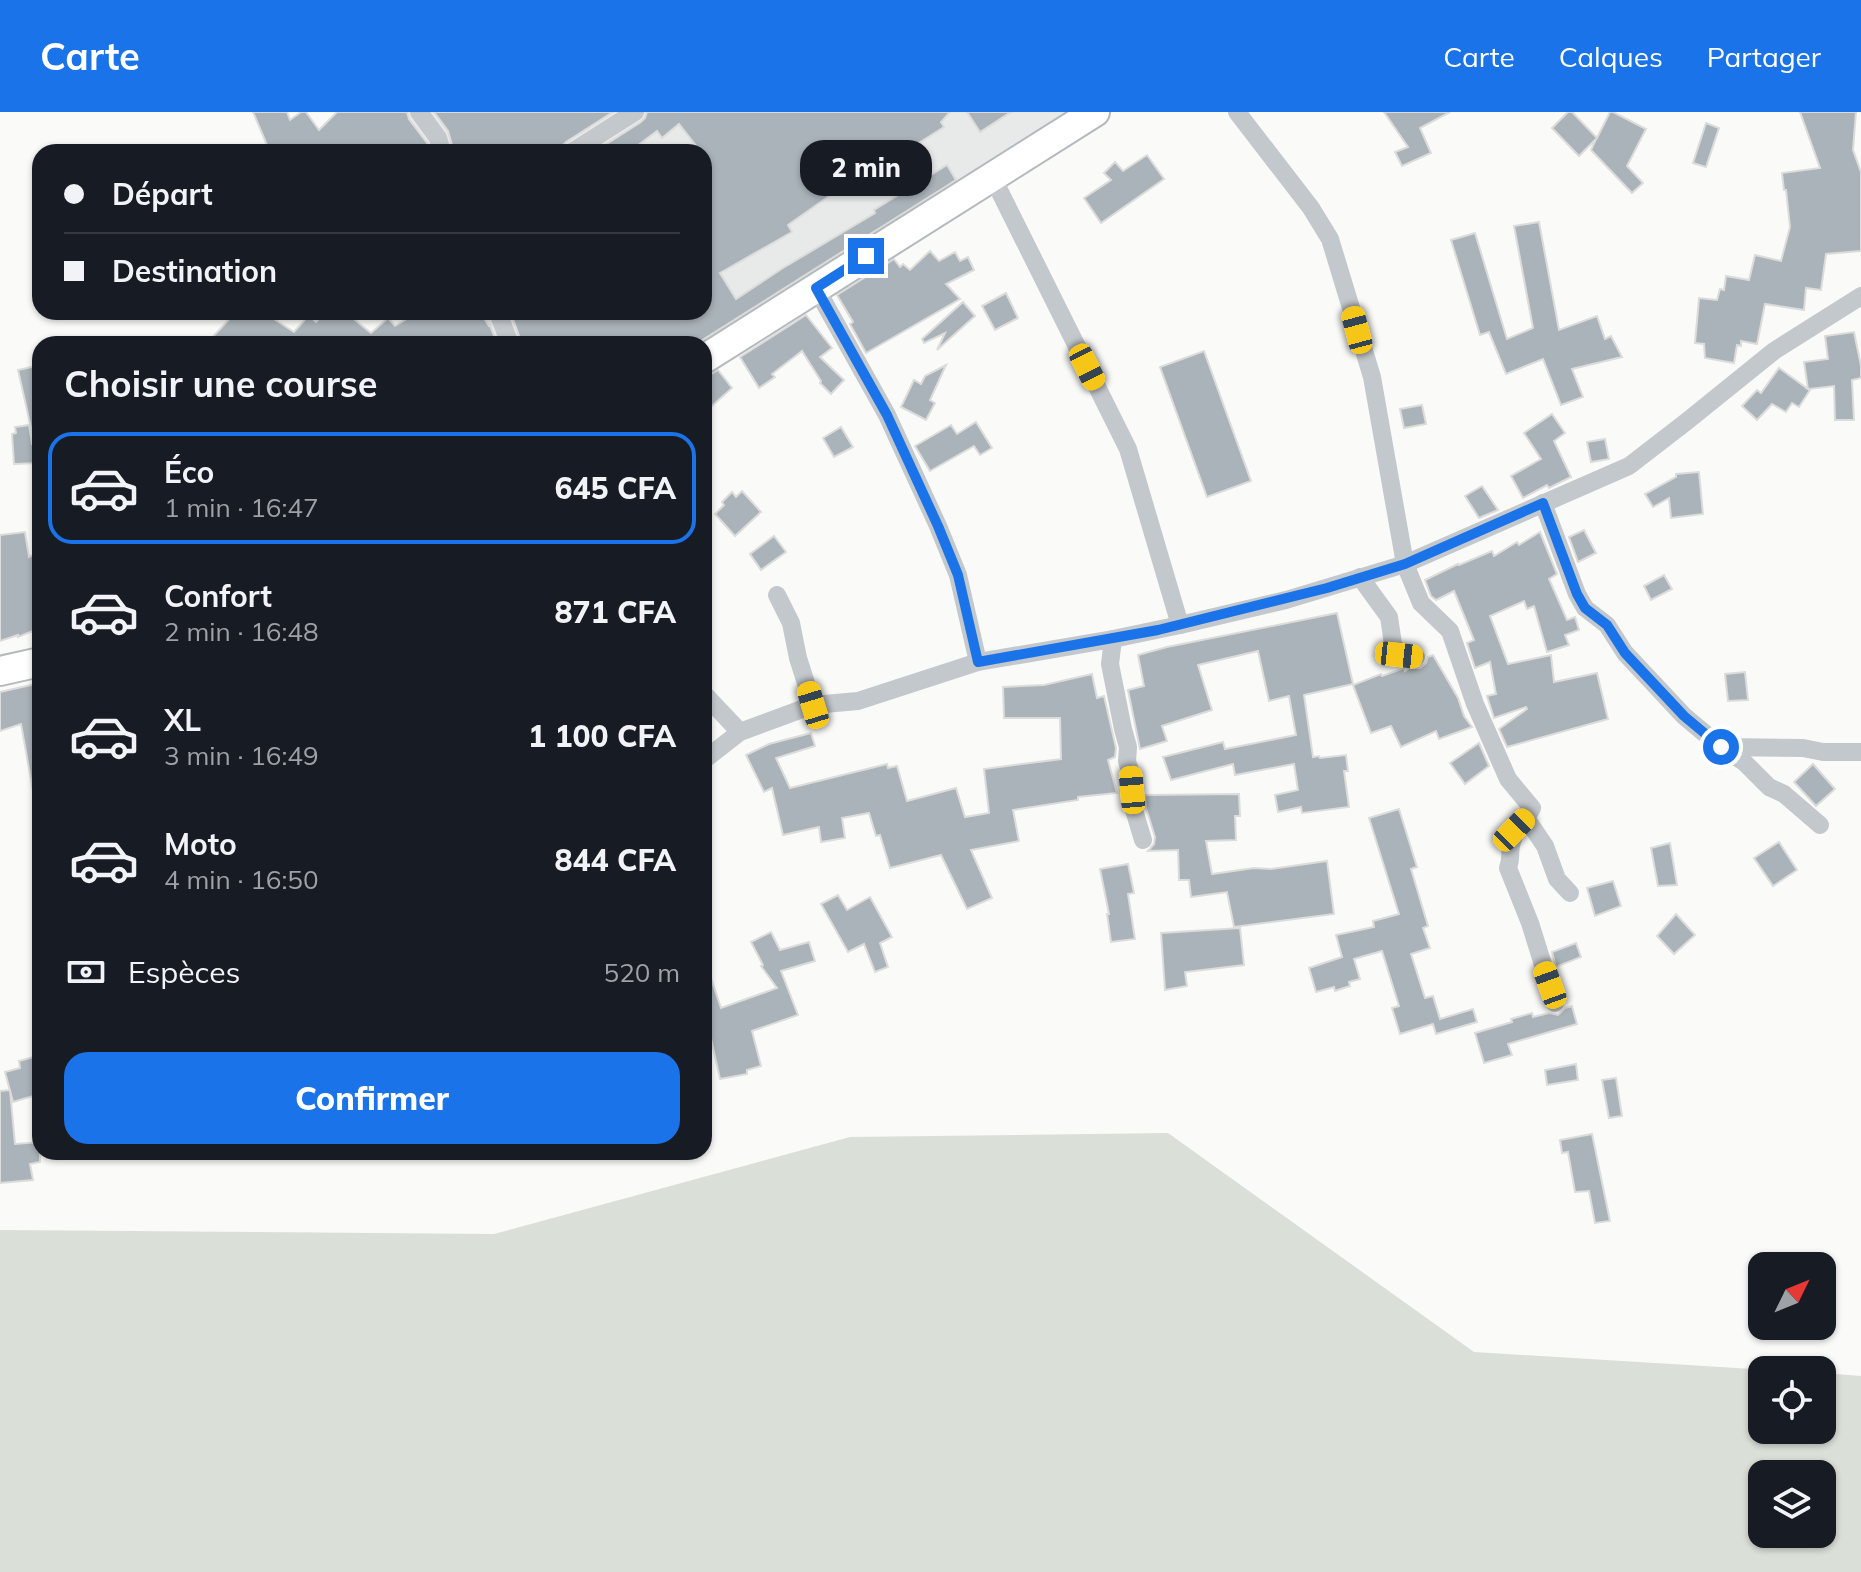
<!DOCTYPE html>
<html lang="fr">
<meta charset="utf-8">
<style>
:root{--surface:#171b24;--page:#20242c;--text:#f1f3f6;--muted:#9ea1a6;--line:#363941;--accent:#1a73e8}
body{margin:0;font-family:Mulish,sans-serif;background:var(--page);color:var(--text);height:100vh;display:flex;flex-direction:column;font-size:30px;white-space:nowrap}
*{box-sizing:border-box;margin:0}
p{font-size:26px;color:var(--muted)}
.icon{flex:none;width:44px;height:44px;fill:none;stroke:currentColor;stroke-width:2;stroke-linecap:round;stroke-linejoin:round}
.map{position:relative;flex:1;overflow:hidden}
.details{position:absolute;left:32px;top:224px;width:680px;height:824px;display:flex;flex-direction:column;background:var(--surface);border-radius:24px;box-shadow:0 2px 6px #0004}
.details>*{flex:none}
.banner{position:absolute;left:32px;top:32px;width:680px;height:176px;border-radius:24px;box-shadow:0 2px 6px #0004;display:grid;align-content:center;height:176px;padding:0 32px;background:var(--surface)}
.needle{width:52px;rotate:47deg}
.buttons{position:absolute;left:1748px;top:1140px;display:grid;gap:16px}
.buttons a{display:grid;place-items:center;width:88px;height:88px;border-radius:16px;background:var(--surface);box-shadow:0 2px 6px #0004;font-size:40px}
.end{position:absolute;width:36px;height:36px;margin:-18px;border:10px solid #1a73e8;background:#fff;box-shadow:0 0 0 4px #fff}
.from{border-radius:50%}
.bubble{position:absolute;height:56px;border-radius:24px;background:var(--surface);box-shadow:0 2px 6px #0004;font-size:26px;font-weight:800;line-height:56px;text-align:center}
.car{position:absolute;width:24px;height:48px;margin:-24px -12px;border-radius:10px;box-shadow:0 0 6px 2px #0007;background:linear-gradient(#f5c518 24%,#345 0 40%,#f5c518 0 76%,#345 0 86%,#f5c518 0)}
.banner b{display:flex;align-items:center;gap:28px;height:76px;font-size:30px}
.banner b+b{border-top:2px solid var(--line)}
.banner i{width:20px;height:20px;background:var(--text)}
ul{padding:0;list-style:none}
li{display:flex;align-items:center;gap:24px;height:112px;margin:0 16px 12px;padding:0 16px;border:4px solid transparent;border-radius:24px}
li div{flex:1}
li b{display:block;font-size:30px}
li em{font-style:normal;font-weight:800}
li.selected{border-color:var(--accent)}
li>.icon{width:72px;height:72px;stroke-width:1.5}
h2{padding:0 32px;font-size:36px;line-height:96px}
.pay{display:flex;align-items:center;gap:20px;height:88px;padding:0 32px;font-size:30px}
.pay p{margin-inline-start:auto}
.action{display:flex;gap:16px;margin-top:auto;padding:16px 32px}
.action a{flex:1;height:92px;border-radius:24px;background:var(--accent);color:#fff;font-size:32px;font-weight:800;line-height:92px;text-align:center}
header{display:flex;align-items:center;gap:48px;box-sizing:border-box;height:112px;padding:0 40px;background:var(--accent);color:#fff}
header strong{font-size:38px}
nav{display:flex;gap:44px;margin-inline-start:auto;font-size:28px}
.map>svg:first-child{display:block}
.built{fill:#e8e9e9}
.green{fill:#dadfd7;fill-rule:evenodd}
.building{fill:#aab3b9;stroke:#dcdcda;stroke-width:2}
.lines{fill:none;stroke-linecap:round;stroke-linejoin:round}
.highway-casing{stroke:#b4b9bd;stroke-width:32}
.minor{stroke:#c3c8cc;stroke-width:18}
.highway{stroke:#fff;stroke-width:28}
.route{stroke:#1a73e8;stroke-width:10}
</style>
<header>
<strong>Carte</strong>
<nav><a>Carte</a><a>Calques</a><a>Partager</a></nav>
</header>
<div class="map">
<svg width="1861" height="1460" viewBox="0 0 1861 1460">
<rect width="100%" height="100%" fill="#fafaf8"/>
<!-- built -->
<polygon class="built" points="347,0 1112,0 820,184 704,232 481,232 466,200 704,200 704,40 373,40"/>
<!-- green -->
<path class="green" d="M1168,1021l306,219 295,18h-7v60h60v-57l39,3v196h-1861v-342l494,4 356,-97zM1762,1362h60v60h-60z"/>
<!-- building -->
<g class="building">
<polygon points="253,0 287,0 290,8 301,0 306,0 319,18 337,0 407,0 409,7 427,31 430,40 270,40"/>
<polygon points="434,0 613,0 566,30 562,34 560,40 454,40 448,19"/>
<polygon points="647,0 950,0 941,10 944,15 884,53 883,51 854,70 852,68 788,113 792,120 720,161 736,187 783,156 875,101 874,98 947,53 956,68 696,232 522,232 513,207 516,200 704,200 704,40 701,40 679,12 662,26 657,19 629,40 594,40 641,10 645,6"/>
<polygon points="967,0 1011,0 980,20"/>
<polygon points="1384,0 1450,0 1420,16 1431,41 1402,54 1395,40 1408,35"/>
<polygon points="1568,0 1572,0 1597,26 1610,0 1613,0 1646,17 1627,54 1643,71 1632,81 1591,38 1596,27 1579,44 1552,16"/>
<polygon points="1800,0 1856,0 1853,38 1861,60 1861,139 1826,142 1821,178 1806,176 1804,198 1765,192 1757,232 1741,229 1741,234 1737,233 1734,251 1705,246 1704,232 1695,231 1699,186 1717,188 1720,177 1724,178 1726,164 1749,168 1755,143 1781,149 1790,115 1786,78 1784,78 1782,61 1820,56"/>
<polygon points="1706,11 1719,16 1706,55 1693,51"/>
<polygon points="1147,43 1164,67 1101,111 1084,86 1111,68 1104,61 1115,50 1123,59"/>
<polygon points="1539,110 1559,218 1597,204 1605,227 1611,224 1622,245 1572,257 1583,285 1561,293 1543,247 1506,262 1489,220 1480,223 1451,128 1475,121 1507,227 1533,216 1514,114"/>
<polygon points="930,139 939,149 955,140 960,149 968,145 974,158 946,172 960,187 866,241 850,212 853,210 837,183 894,147 900,155 903,152 910,158"/>
<polygon points="1006,181 1018,206 995,218 982,194"/>
<polygon points="963,190 975,204 937,238 945,221 924,231 922,227"/>
<polygon points="236,200 263,200 294,220 309,203 316,210 325,200 345,200 371,221 388,206 395,214 418,200 480,200 489,214 490,213 497,232 206,232"/>
<polygon points="806,203 832,236 820,245 844,268 831,282 820,271 821,269 802,239 772,262 775,265 759,276 740,245"/>
<polygon points="1854,220 1861,254 1861,266 1852,268 1854,308 1835,308 1834,274 1808,277 1810,278 1799,295 1792,291 1786,300 1772,292 1757,308 1742,294 1757,278 1761,281 1779,256 1808,277 1804,250 1828,247 1825,224"/>
<polygon points="1204,239 1251,369 1207,385 1160,255"/>
<polygon points="40,253 40,329 34,329 18,258"/>
<polygon points="946,253 930,288 935,291 926,308 901,295 914,268 921,272 925,264"/>
<polygon points="718,258 732,276 704,301 704,266"/>
<polygon points="1422,293 1426,312 1404,316 1400,297"/>
<polygon points="1552,302 1565,321 1554,329 1571,365 1549,376 1547,373 1523,386 1511,364 1541,347 1524,321"/>
<polygon points="976,310 992,336 980,343 974,334 930,359 915,334 951,313 957,322"/>
<polygon points="29,313 32,332 40,332 40,351 14,352 12,322 16,321 15,315"/>
<polygon points="841,315 853,335 834,345 823,326"/>
<polygon points="1605,327 1609,347 1591,350 1587,330"/>
<polygon points="1699,360 1703,402 1671,406 1669,386 1653,395 1645,382 1676,365 1676,362"/>
<polygon points="1482,374 1498,398 1479,406 1465,384"/>
<polygon points="742,379 761,400 735,424 715,402 724,393 722,390 732,380 736,385"/>
<polygon points="1584,418 1596,441 1578,450 1569,425"/>
<polygon points="25,420 29,445 40,439 40,516 18,525 18,523 0,529 0,423"/>
<polygon points="1540,420 1557,462 1549,467 1567,508 1575,505 1579,518 1565,523 1569,533 1547,540 1534,494 1527,497 1524,489 1490,504 1508,552 1551,543 1554,570 1597,561 1608,607 1507,635 1499,617 1527,597 1526,595 1494,606 1487,584 1496,582 1490,550 1475,556 1467,531 1474,528 1454,479 1436,488 1431,484 1425,468 1458,452 1459,453 1492,439 1494,444 1517,430 1519,433"/>
<polygon points="774,424 786,440 761,458 750,442"/>
<polygon points="1664,463 1672,477 1651,488 1644,474"/>
<polygon points="1337,501 1353,572 1304,583 1313,645 1319,644 1320,646 1346,643 1348,659 1344,659 1349,695 1302,701 1301,695 1278,700 1275,683 1298,678 1294,652 1235,663 1233,652 1171,668 1163,645 1223,630 1225,637 1296,623 1289,584 1269,589 1258,539 1198,553 1212,598 1162,614 1167,629 1140,637 1128,578 1144,574 1138,543 1167,535"/>
<polygon points="1433,543 1458,586 1464,604 1472,615 1439,627 1436,619 1401,635 1391,614 1371,621 1353,573 1381,562 1382,564 1404,556 1405,559 1409,556 1420,556 1426,551 1428,545"/>
<polygon points="1745,560 1748,588 1728,589 1725,562"/>
<polygon points="1092,562 1097,586 1104,584 1116,636 1115,645 1108,648 1117,681 1078,685 1078,688 1013,698 1019,729 971,738 992,786 967,797 941,743 890,756 880,723 876,724 869,701 842,706 845,726 821,730 819,715 783,723 772,676 764,680 746,643 769,632 811,621 815,634 776,646 790,676 887,652 888,656 897,654 907,689 956,676 965,705 989,701 984,657 1061,647 1060,606 1004,606 1003,575 1044,573"/>
<polygon points="35,572 40,600 40,678 33,679 21,612 0,619 0,580"/>
<polygon points="1479,631 1489,654 1465,672 1450,651"/>
<polygon points="1813,652 1835,677 1816,694 1794,670"/>
<polygon points="1239,682 1240,704 1235,704 1236,728 1206,729 1212,762 1254,756 1271,757 1327,749 1334,802 1234,815 1227,780 1191,785 1189,768 1179,768 1178,738 1148,739 1154,732 1155,725 1146,696 1145,683"/>
<polygon points="1399,697 1417,755 1411,757 1428,814 1423,816 1430,836 1411,842 1425,886 1433,884 1440,907 1473,897 1477,910 1436,922 1433,912 1400,922 1392,896 1399,894 1382,839 1354,847 1360,867 1349,870 1350,874 1335,879 1334,875 1316,880 1309,856 1342,845 1336,823 1374,815 1373,809 1399,802 1369,706"/>
<polygon points="1779,730 1797,758 1773,774 1754,746"/>
<polygon points="1670,731 1677,773 1658,774 1651,736"/>
<polygon points="1128,752 1134,781 1128,782 1135,827 1111,830 1107,802 1109,802 1100,757"/>
<polygon points="1613,769 1621,794 1595,804 1587,776"/>
<polygon points="838,783 847,798 870,785 892,825 880,831 888,855 875,860 864,832 848,840 821,792"/>
<polygon points="1676,802 1695,823 1674,842 1657,824"/>
<polygon points="1240,816 1244,853 1185,860 1187,874 1165,878 1161,821"/>
<polygon points="771,820 780,838 809,830 815,849 781,859 798,903 752,919 761,954 747,958 747,962 720,967 710,922 704,925 704,854 707,854 721,896 777,876 761,854 763,853 751,830"/>
<polygon points="1576,831 1581,845 1556,855 1552,840"/>
<polygon points="1572,894 1577,912 1508,932 1512,943 1484,951 1475,921 1512,910 1511,907 1532,901 1533,905 1549,901 1558,903 1565,896"/>
<polygon points="40,943 40,982 13,990 5,960 20,956 19,949"/>
<polygon points="1576,952 1578,968 1547,973 1545,958"/>
<polygon points="1616,966 1622,1004 1609,1006 1602,968"/>
<polygon points="10,978 15,1032 40,1030 40,1050 30,1052 33,1068 0,1071 0,979"/>
<polygon points="1592,1022 1610,1109 1595,1111 1589,1079 1575,1080 1568,1040 1562,1041 1560,1028"/>
</g>
<g class="lines">
<!-- highway casing -->
<g class="highway-casing">
<g id="highway">
<polyline points="704,247 1095,0"/>
<polyline points="0,559 40,550"/>
</g>
</g>
<!-- minor -->
<g class="minor">
<polyline points="419,0 438,26 442,40"/>
<path d="M1237,0l74,96 19,31 42,138 33,187 16,39 29,28 25,73 33,75 24,29 -6,10 -12,12c1,7 -2,10 -3,16 -2,9 1,11 -3,22l22,55 25,80"/>
<polyline points="572,40 635,0"/>
<polyline points="992,64 1128,337 1180,513"/>
<polyline points="816,176 887,303 938,414 958,463 978,550"/>
<polyline points="504,200 500,206 510,232"/>
<polyline points="1543,391 1577,482 1585,496 1607,513 1625,541 1684,604 1721,635 1744,650 1769,675 1784,682 1820,713"/>
<polyline points="1360,465 1389,505 1393,532 1399,543 1416,545"/>
<polyline points="777,483 791,511 798,546 813,593"/>
<polyline points="1113,527 1110,552 1123,617 1128,635 1127,649 1130,659 1134,698 1143,728"/>
<polyline points="704,582 740,620"/>
<polyline points="1721,635 1803,636 1823,640 1861,640"/>
<polyline points="704,648 740,620 813,593 858,589 978,550 1113,527 1180,513 1286,488 1405,452 1629,354 1686,310 1774,239 1861,184"/>
<polyline points="1526,706 1545,734 1557,767 1570,781"/>
</g>
<!-- highway -->
<use href="#highway" class="highway"/>
</g>
<g class="lines">
<!-- route -->
<polyline class="route" points="866,144 816,176 887,303 938,414 958,463 978,550 1158,518 1327,476 1405,452 1543,391 1577,482 1585,496 1607,513 1625,541 1684,604 1721,635"/>
</g>
</svg>
<div class="buttons">
<a><svg class="needle" viewBox="-14 -14 28 28"><path d="M0-13l5 13h-10z" fill="#e53935"/><path d="M0 13l5-13h-10z" fill="#9ea1a6"/></svg></a>
<a><svg class="icon" aria-label="locate" viewBox="0 0 24 24"><circle cx="12" cy="12" r="6"/><path d="M12 2v4M12 18v4M2 12h4M18 12h4"/></svg></a>
<a><svg class="icon" aria-label="layers" viewBox="0 0 24 24"><path d="M12 4l9 5-9 5-9-5zM3 14l9 5 9-5"/></svg></a>
</div>
<i class="end from" style="left:1721px;top:635px"></i>
<i class="end" style="left:866px;top:144px"></i>
<div class="bubble" style="left:800px;top:28px;width:132px">2 min</div>
<i class="car" style="left:1357px;top:218px;rotate:345deg"></i>
<i class="car" style="left:1087px;top:255px;rotate:153deg"></i>
<i class="car" style="left:1399px;top:543px;rotate:96deg"></i>
<i class="car" style="left:813px;top:593px;rotate:343deg"></i>
<i class="car" style="left:1132px;top:678px;rotate:355deg"></i>
<i class="car" style="left:1514px;top:718px;rotate:44deg"></i>
<i class="car" style="left:1550px;top:873px;rotate:340deg"></i>
<div class="banner">
<b><i class="from"></i>Départ</b>
<b><i></i>Destination</b>
</div>
<section class="details">
<h2>Choisir une course</h2>
<ul>
<li class="selected"><svg class="icon" aria-label="car" viewBox="0 0 24 24"><path d="M5 17H2v-5l4-1 3-4h7l3 4 3 1v5h-3M9 17h6M6 11h13"/><circle cx="7" cy="17" r="2"/><circle cx="17" cy="17" r="2"/></svg><div><b>Éco</b><p>1 min · 16:47</p></div><em>645 CFA</em></li>
<li><svg class="icon" aria-label="car" viewBox="0 0 24 24"><path d="M5 17H2v-5l4-1 3-4h7l3 4 3 1v5h-3M9 17h6M6 11h13"/><circle cx="7" cy="17" r="2"/><circle cx="17" cy="17" r="2"/></svg><div><b>Confort</b><p>2 min · 16:48</p></div><em>871 CFA</em></li>
<li><svg class="icon" aria-label="car" viewBox="0 0 24 24"><path d="M5 17H2v-5l4-1 3-4h7l3 4 3 1v5h-3M9 17h6M6 11h13"/><circle cx="7" cy="17" r="2"/><circle cx="17" cy="17" r="2"/></svg><div><b>XL</b><p>3 min · 16:49</p></div><em>1 100 CFA</em></li>
<li><svg class="icon" aria-label="car" viewBox="0 0 24 24"><path d="M5 17H2v-5l4-1 3-4h7l3 4 3 1v5h-3M9 17h6M6 11h13"/><circle cx="7" cy="17" r="2"/><circle cx="17" cy="17" r="2"/></svg><div><b>Moto</b><p>4 min · 16:50</p></div><em>844 CFA</em></li>
</ul>
<div class="pay"><svg class="icon" aria-label="cash" viewBox="0 0 24 24"><path d="M3 7h18v10H3z"/><circle cx="12" cy="12" r="2"/></svg>Espèces<p>520 m</p></div>
<div class="action"><a>Confirmer</a></div>
</section>
</div>
